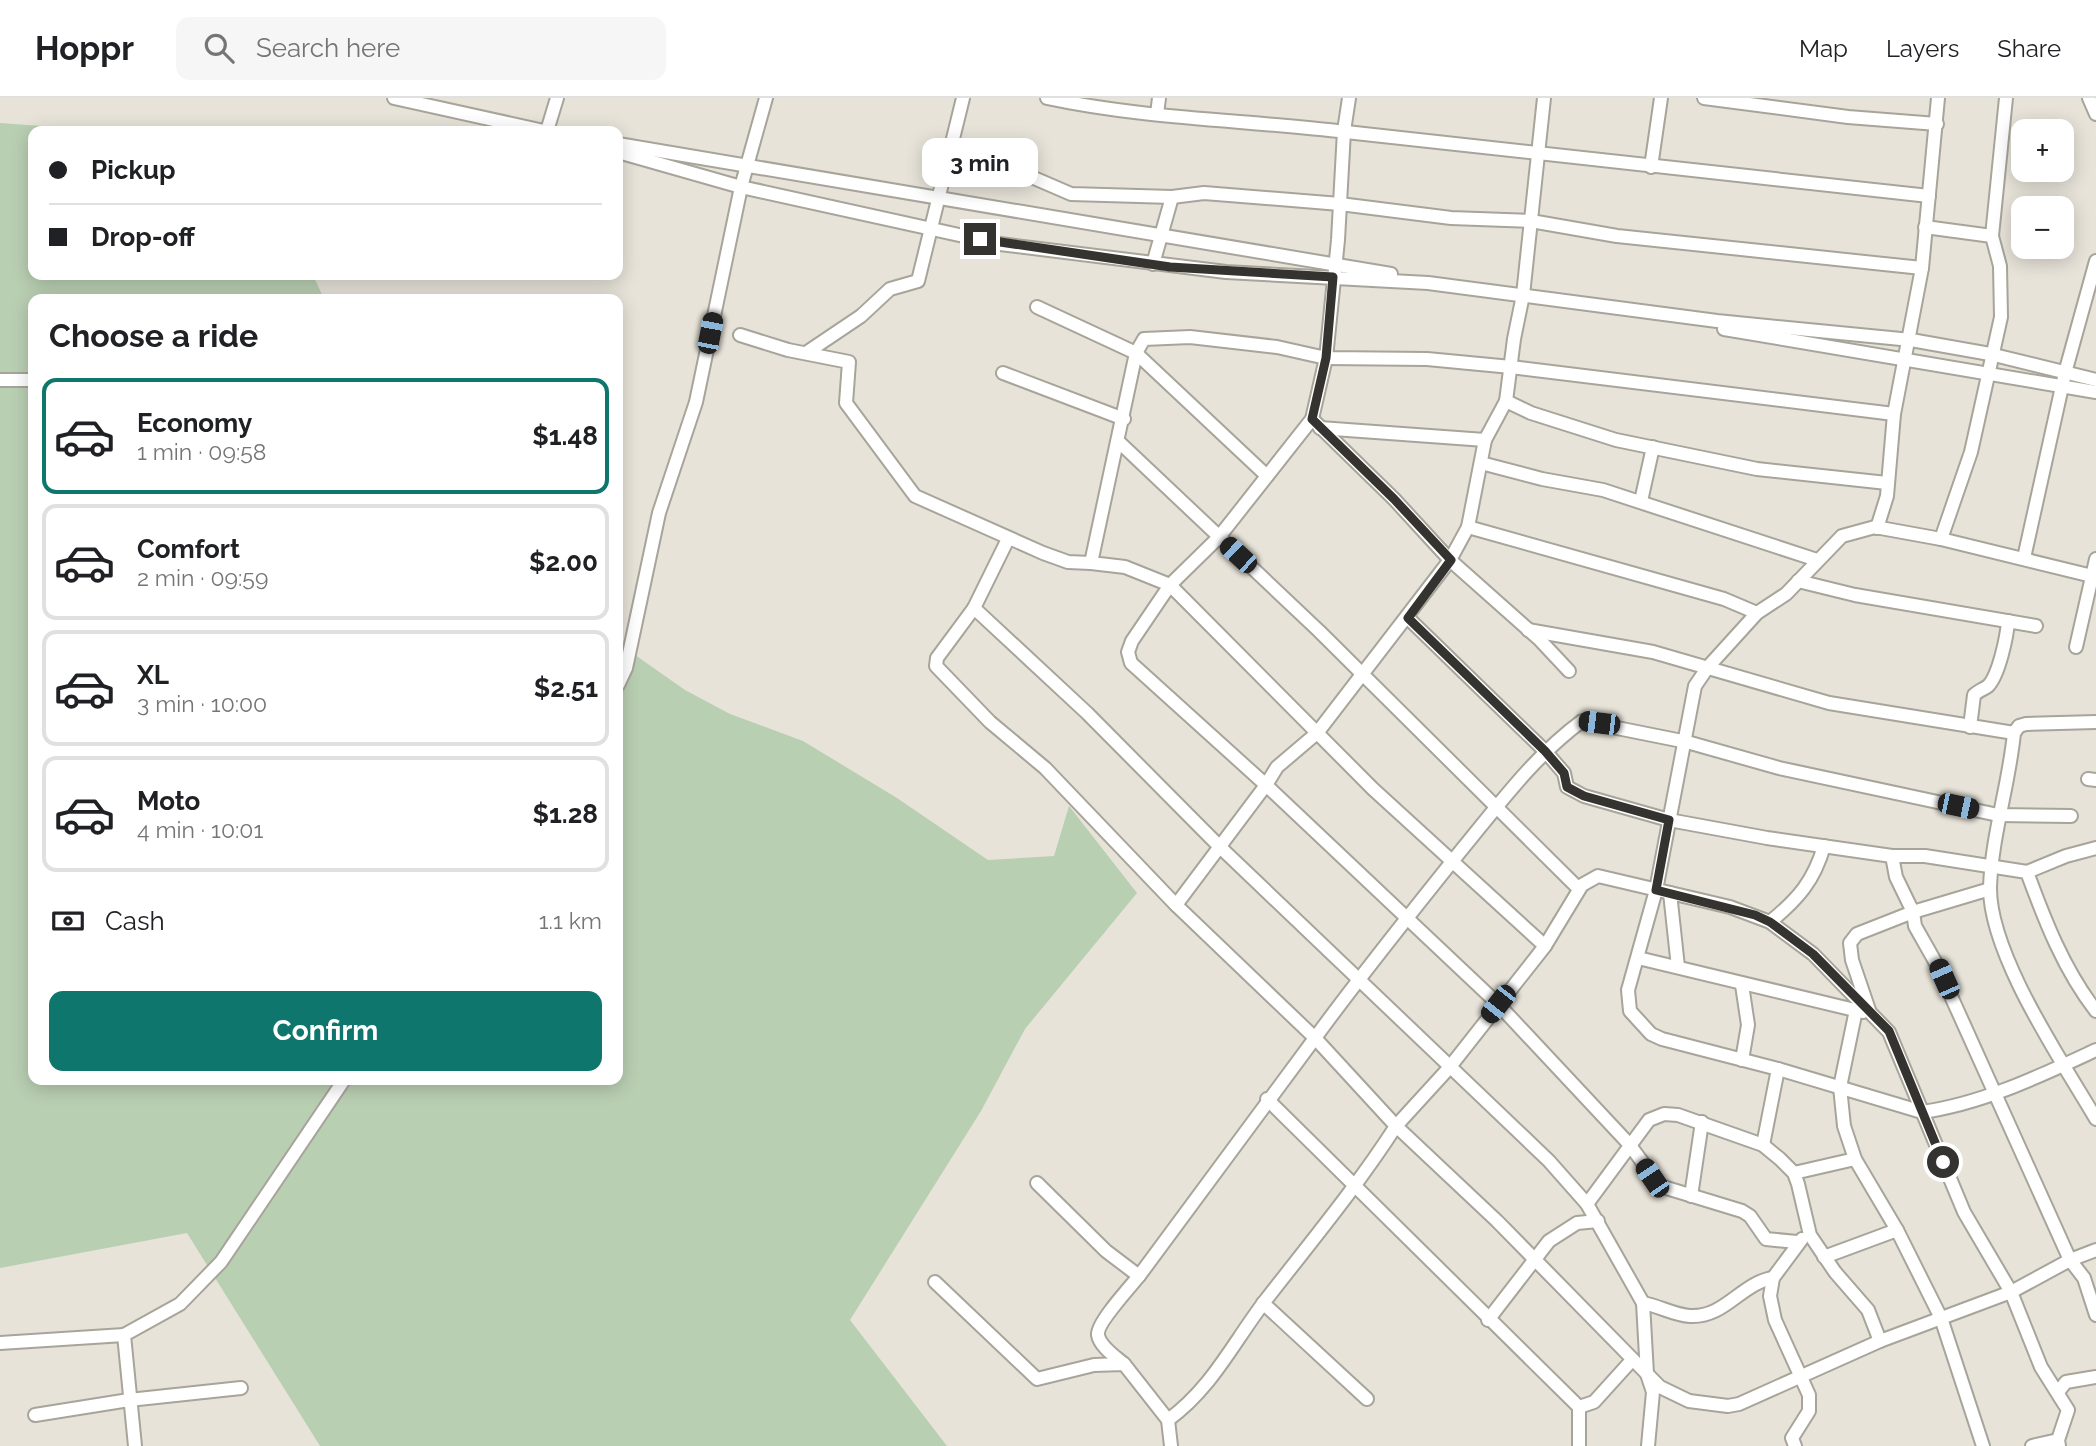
<!DOCTYPE html>
<meta charset="utf-8">
<style>
:root{--surface:#fff;--page:#f6f6f6;--text:#202124;--muted:#757577;--line:#e0e0e0;--accent:#0f766e}
body{margin:0;font-family:Raleway,sans-serif;background:var(--page);color:var(--text);height:100vh;display:flex;flex-direction:column;font-size:26px;white-space:nowrap}
*{box-sizing:border-box;margin:0}
p{font-size:23px;color:var(--muted)}
.icon{flex:none;width:38px;height:38px;fill:none;stroke:currentColor;stroke-width:2;stroke-linecap:round;stroke-linejoin:round}
.map{position:relative;flex:1;overflow:hidden}
.details{position:absolute;left:28px;top:196px;width:595px;height:791px;display:flex;flex-direction:column;background:var(--surface);border-radius:14px;box-shadow:0 4px 18px #0003}
.details>*{flex:none}
.top-card{position:absolute;left:28px;top:28px;width:595px;height:154px;border-radius:14px;box-shadow:0 4px 18px #0003;display:grid;align-content:center;height:154px;padding:0 21px;background:var(--surface)}
.fabs{position:absolute;left:2011px;top:21px;display:grid;gap:14px}
.fabs a{display:grid;place-items:center;width:63px;height:63px;border-radius:14px;background:var(--surface);box-shadow:0 4px 18px #0003;font-size:35px}
.end{position:absolute;width:32px;height:32px;margin:-16px;border:9px solid #34332f;background:#fff;box-shadow:0 0 0 4px #fff}
.from{border-radius:50%}
.bubble{position:absolute;height:49px;border-radius:14px;background:var(--surface);box-shadow:0 4px 18px #0003;font-size:23px;font-weight:700;line-height:49px;text-align:center}
.car{position:absolute;width:21px;height:42px;margin:-21px -10px;border-radius:9px;box-shadow:0 0 5px 2px #0007;background:linear-gradient(#222 24%,#8ab4d8 0 40%,#222 0 76%,#8ab4d8 0 86%,#222 0)}
.top-card b{display:flex;align-items:center;gap:24px;height:66px;font-size:26px}
.top-card b+b{border-top:2px solid var(--line)}
.top-card i{width:18px;height:18px;background:var(--text)}
ul{padding:0;list-style:none}
li{display:flex;align-items:center;gap:21px;height:116px;margin:0 14px 10px;padding:0 7px;border:4px solid var(--line);border-radius:14px}
li div{flex:1}
li b{display:block;font-size:26px}
li em{font-style:normal;font-weight:700}
li.selected{border-color:var(--accent)}
li>.icon{width:63px;height:63px;stroke-width:1.5}
h2{padding:0 21px;font-size:32px;line-height:84px}
.pay{display:flex;align-items:center;gap:18px;height:77px;padding:0 21px;font-size:26px}
.pay p{margin-inline-start:auto}
.primary-button{display:flex;gap:14px;margin-top:auto;padding:14px 21px}
.primary-button a{flex:1;height:80px;border-radius:14px;background:var(--accent);color:#fff;font-size:28px;font-weight:700;line-height:80px;text-align:center}
header{display:flex;align-items:center;gap:42px;box-sizing:border-box;height:98px;padding:0 35px;background:var(--surface);border-bottom:2px solid var(--line)}
header strong{font-size:33px}
nav{display:flex;gap:38px;margin-inline-start:auto;font-size:24px}
.search{width:490px;height:63px;background:var(--page);display:flex;align-items:center;gap:18px;box-sizing:border-box;padding:0 24px;border-radius:14px;color:var(--muted);font-size:26px}
.map>svg:first-child{display:block}
.green{fill:#b9cfb2}
.lines{fill:none;stroke-linecap:round;stroke-linejoin:round}
.street-casing{stroke:#a7a49a;stroke-width:16}
.street{stroke:#fff;stroke-width:12}
.route{stroke:#34332f;stroke-width:9}
</style>
<header>
<strong>Hoppr</strong>
<div class="search"><svg class="icon" aria-label="search" viewBox="0 0 24 24"><circle cx="10" cy="10" r="6"/><path d="M15 15l6 6"/></svg>Search here</div>
<nav><a>Map</a><a>Layers</a><a>Share</a></nav>
</header>
<div class="map">
<svg width="2096" height="1348" viewBox="0 0 2096 1348">
<rect width="100%" height="100%" fill="#e7e3d9"/>
<!-- green -->
<polygon class="green" points="0,25 111,33 33,33 33,177 313,177 324,201 33,201 33,982 618,982 618,545 685,592 730,616 803,643 897,700 988,762 1054,758 1069,708 1137,795 1025,931 981,1013 850,1222 947,1348 320,1348 187,1135 0,1170"/>
<g class="lines">
<!-- street casing -->
<g class="street-casing">
<g id="street">
<polyline points="394,0 544,33"/>
<path d="M1047,0c98,21 199,22 299,34 194,22 388,44 583,64"/>
<polyline points="1349,0 1344,33 1338,142 1326,260 1312,321 1219,439 1170,487 1132,543 1128,554 1131,565 1266,687 1277,669 1317,635 1450,462 1468,429 1485,342 1506,303 1531,315 1616,342 1757,371 1887,385"/>
<polyline points="1704,0 1848,19 1937,26"/>
<path d="M2006,0l-14,138 8,30 1,51 -30,135 -30,87 -66,-12 -33,9 -56,58 -29,19 -49,54 -13,19 -39,204 -28,100 2,21 21,23 11,5 116,30 144,43c60,-8 120,-37 174,-62"/>
<polyline points="2089,0 2096,16"/>
<polyline points="1157,16 1159,0"/>
<polyline points="547,33 557,0"/>
<polyline points="618,46 1391,176"/>
<polyline points="618,54 741,89 1000,146 1226,174 1428,185 1717,223 1911,242 1990,256 2096,282"/>
<polyline points="949,57 1027,77 1071,96 1172,99 1204,95 1340,106 1451,120 1531,123 1617,138 1922,170"/>
<polyline points="1651,69 1661,0"/>
<polyline points="1925,129 1992,138"/>
<polyline points="1153,166 1172,99"/>
<polyline points="1037,209 1136,255 1267,378"/>
<polyline points="1724,231 2096,294"/>
<polyline points="740,237 788,252 849,264 846,305 915,398 1043,455 1068,464 1091,465"/>
<polyline points="806,255 861,218 890,191 918,183 963,0"/>
<polyline points="1003,275 1124,321"/>
<polyline points="0,282 33,282"/>
<polyline points="1506,303 1514,241 1523,197 1544,0"/>
<polyline points="1312,321 1394,401 1450,462 1539,541 1569,573"/>
<polyline points="1320,330 1485,342"/>
<polyline points="1119,344 1319,533 1579,791"/>
<polyline points="1481,365 1542,381 1603,392 1817,462"/>
<polyline points="1641,403 1653,349"/>
<polyline points="1468,429 1724,501 1757,515"/>
<polyline points="1877,430 1887,398 1894,316 1922,170 1938,0"/>
<polyline points="1008,441 974,510 1087,615 1220,749 1549,1063 1587,1106 1643,1205 1647,1276 1653,1294 1648,1348"/>
<polyline points="1941,441 2096,479"/>
<polyline points="2024,460 2065,275 2096,163"/>
<polyline points="1798,483 1855,497 2036,528"/>
<polyline points="974,510 937,560 936,568 990,624 1045,670 1176,807 1315,940 1139,1178 1106,1153 1037,1085"/>
<path d="M1407,519l138,134 19,22 3,14 17,9 85,24 98,18 125,18h33l102,16c18,49 37,98 69,139"/>
<polyline points="1528,532 1653,554 1829,605 2014,635"/>
<polyline points="2076,549 2096,461"/>
<polyline points="618,587 626,570 659,415 696,304 741,89 766,0"/>
<path d="M2096,624l-70,2 -7,2 -5,7c-5,52 -22,101 -24,154 -1,67 72,174 106,232"/>
<path d="M1970,629l4,-32c4,-4 10,-6 14,-9 11,-11 19,-50 20,-65"/>
<polyline points="2088,681 2096,682"/>
<polyline points="1892,758 1896,779 1913,814 1990,791"/>
<polyline points="2027,774 2066,758 2096,750"/>
<polyline points="1670,795 1678,869"/>
<polyline points="1176,807 1266,687 1498,906 1629,1046 1660,1088 1742,1113 1750,1118 1766,1141 1797,1144"/>
<path d="M1770,824c28,-23 44,-41 54,-76"/>
<polyline points="1545,848 1373,691 1170,487 1125,469 1091,465 1136,255 1144,241 1190,239 1277,249 1326,260 1427,261 1511,269 1894,316"/>
<polyline points="1638,860 1863,914"/>
<polyline points="1742,887 1748,927 1742,962"/>
<polyline points="1856,912 1840,989 1844,1028 1855,1061 1897,1132 1941,1220 1983,1348"/>
<polyline points="1869,912 1852,862 1850,845 1857,836 1913,814 1915,828 1937,867 2070,1162 2084,1180 2096,1217"/>
<polyline points="1267,1001 1579,1309 1594,1304 1632,1262"/>
<polyline points="1763,1047 1778,971"/>
<polyline points="1794,1075 1855,1061"/>
<polyline points="1691,1098 1702,1024"/>
<polyline points="1587,1106 1649,1022 1664,1016 1678,1017 1763,1047 1780,1061 1794,1075 1798,1086 1810,1137 1835,1174 1868,1212 1880,1243"/>
<polyline points="1824,1159 1897,1132"/>
<polyline points="935,1184 1037,1281 1094,1267 1124,1266 1168,1322 1171,1348"/>
<polyline points="1263,1205 1367,1301"/>
<path d="M1643,1205c16,3 31,12 47,13 35,2 51,-33 83,-38"/>
<polyline points="1488,1222 1549,1143 1577,1125 1598,1123"/>
<polyline points="0,1245 124,1237"/>
<path d="M1124,1266c-8,-7 -24,-17 -26,-29 -2,-11 32,-48 41,-59"/>
<polyline points="2058,1294 2066,1284 2096,1279"/>
<polyline points="35,1317 129,1302 241,1290"/>
<path d="M1168,1322c44,-32 65,-77 97,-119 45,-58 91,-113 131,-175l-81,-88c46,-63 95,-124 144,-185 38,-46 74,-96 123,-132l105,21 92,26 219,47 73,1"/>
<polyline points="135,1348 124,1237 180,1206 221,1164 344,982"/>
<polyline points="1579,1348 1579,1309"/>
<polyline points="1795,1348 1792,1340 1809,1313 1809,1297 1775,1222 1770,1198 1773,1180 1802,1141"/>
<polyline points="2032,1348 2058,1342"/>
<polyline points="2059,1348 2058,1342 2068,1312 2041,1269 2011,1194 1964,1114 1889,934 1813,856 1770,824 1730,809 1598,778 1582,787 1545,848 1449,970 1396,1028 1497,1123 1660,1289 1689,1303 1728,1308 1739,1306 1880,1243 2011,1194 2070,1162 2096,1152"/>
</g>
</g>
<!-- street -->
<use href="#street" class="street"/>
</g>
<g class="lines">
<!-- route -->
<polyline class="route" points="980,141 1170,169 1333,179 1326,260 1312,321 1394,401 1451,462 1408,520 1545,653 1564,675 1567,689 1584,698 1669,722 1656,792 1755,817 1770,824 1813,856 1889,933 1943,1064"/>
</g>
</svg>
<div class="fabs">
<a>+</a>
<a>−</a>
</div>
<i class="end from" style="left:1943px;top:1064px"></i>
<i class="end" style="left:980px;top:141px"></i>
<div class="bubble" style="left:922px;top:40px;width:116px">3 min</div>
<i class="car" style="left:710px;top:235px;rotate:11deg"></i>
<i class="car" style="left:1238px;top:457px;rotate:313deg"></i>
<i class="car" style="left:1599px;top:625px;rotate:277deg"></i>
<i class="car" style="left:1958px;top:708px;rotate:102deg"></i>
<i class="car" style="left:1944px;top:881px;rotate:336deg"></i>
<i class="car" style="left:1498px;top:906px;rotate:218deg"></i>
<i class="car" style="left:1652px;top:1080px;rotate:326deg"></i>
<div class="top-card">
<b><i class="from"></i>Pickup</b>
<b><i></i>Drop-off</b>
</div>
<section class="details">
<h2>Choose a ride</h2>
<ul>
<li class="selected"><svg class="icon" aria-label="car" viewBox="0 0 24 24"><path d="M5 17H2v-5l4-1 3-4h7l3 4 3 1v5h-3M9 17h6M6 11h13"/><circle cx="7" cy="17" r="2"/><circle cx="17" cy="17" r="2"/></svg><div><b>Economy</b><p>1 min · 09:58</p></div><em>$1.48</em></li>
<li><svg class="icon" aria-label="car" viewBox="0 0 24 24"><path d="M5 17H2v-5l4-1 3-4h7l3 4 3 1v5h-3M9 17h6M6 11h13"/><circle cx="7" cy="17" r="2"/><circle cx="17" cy="17" r="2"/></svg><div><b>Comfort</b><p>2 min · 09:59</p></div><em>$2.00</em></li>
<li><svg class="icon" aria-label="car" viewBox="0 0 24 24"><path d="M5 17H2v-5l4-1 3-4h7l3 4 3 1v5h-3M9 17h6M6 11h13"/><circle cx="7" cy="17" r="2"/><circle cx="17" cy="17" r="2"/></svg><div><b>XL</b><p>3 min · 10:00</p></div><em>$2.51</em></li>
<li><svg class="icon" aria-label="car" viewBox="0 0 24 24"><path d="M5 17H2v-5l4-1 3-4h7l3 4 3 1v5h-3M9 17h6M6 11h13"/><circle cx="7" cy="17" r="2"/><circle cx="17" cy="17" r="2"/></svg><div><b>Moto</b><p>4 min · 10:01</p></div><em>$1.28</em></li>
</ul>
<div class="pay"><svg class="icon" aria-label="cash" viewBox="0 0 24 24"><path d="M3 7h18v10H3z"/><circle cx="12" cy="12" r="2"/></svg>Cash<p>1.1 km</p></div>
<div class="primary-button"><a>Confirm</a></div>
</section>
</div>
